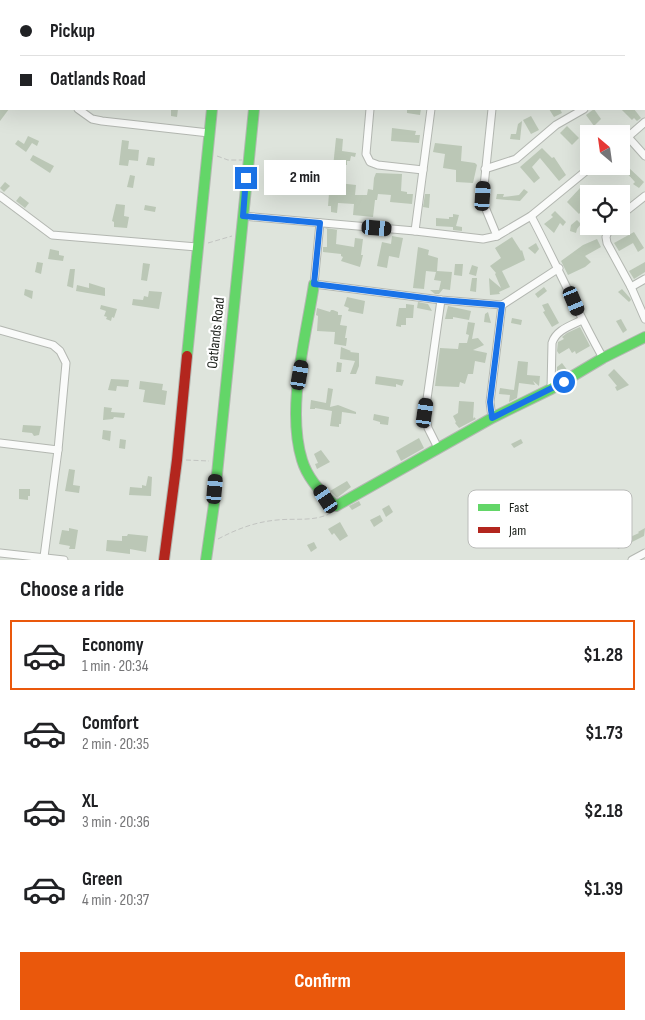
<!DOCTYPE html>
<meta charset="utf-8">
<style>
:root{--surface:#fff;--page:#f6f6f6;--text:#202124;--muted:#757577;--line:#e0e0e0;--accent:#ea580c}
body{margin:0;font-family:"Sofia Sans Condensed",sans-serif;background:var(--page);color:var(--text);height:100vh;display:flex;flex-direction:column;font-size:19px;white-space:nowrap}
*{box-sizing:border-box;margin:0}
p{font-size:16px;color:var(--muted)}
.icon{flex:none;width:28px;height:28px;fill:none;stroke:currentColor;stroke-width:2;stroke-linecap:round;stroke-linejoin:round}
.map{position:relative;height:560px;overflow:hidden}
.drawer{display:flex;flex-direction:column;background:var(--surface);flex:1}
.drawer>*{flex:none}
.top-card{position:absolute;left:0px;top:0px;width:645px;height:110px;box-shadow:0 5px 20px #0002;display:grid;align-content:center;height:110px;padding:0 20px;background:var(--surface)}
.needle{width:32px;rotate:331deg}
.buttons{position:absolute;left:580px;top:125px;display:grid;gap:10px}
.buttons a{display:grid;place-items:center;width:50px;height:50px;border-radius:0px;background:var(--surface);box-shadow:0 5px 20px #0002;font-size:25px}
.end{position:absolute;width:22px;height:22px;margin:-11px;border:6px solid #1a73e8;background:#fff;box-shadow:0 0 0 2px #fff}
.from{border-radius:50%}
.bubble{position:absolute;height:35px;border-radius:0px;background:var(--surface);box-shadow:0 5px 20px #0002;font-size:16px;font-weight:700;line-height:35px;text-align:center}
.car{position:absolute;width:15px;height:30px;margin:-15px -8px;border-radius:6px;box-shadow:0 0 4px 1px #0007;background:linear-gradient(#222 24%,#8ab4d8 0 40%,#222 0 76%,#8ab4d8 0 86%,#222 0)}
.top-card b{display:flex;align-items:center;gap:18px;height:48px;font-size:19px}
.top-card b+b{border-top:1px solid var(--line)}
.top-card i{width:12px;height:12px;background:var(--text)}
ul{padding:0;list-style:none}
li{display:flex;align-items:center;gap:15px;height:70px;margin:0 10px 8px;padding:0 10px;border:2px solid transparent;border-radius:0px}
li div{flex:1}
li b{display:block;font-size:19px}
li em{font-style:normal;font-weight:700}
li.current{border-color:var(--accent)}
li>.icon{width:45px;height:45px;stroke-width:1.5}
h2{padding:0 20px;font-size:22px;line-height:60px}
.button{display:flex;gap:10px;margin-top:auto;padding:10px 20px}
.button a{flex:1;height:58px;border-radius:0px;background:var(--accent);color:#fff;font-size:20px;font-weight:700;line-height:58px;text-align:center}
.map>svg:first-child{display:block}
.building{fill:#bbc7b6}
.lines{fill:none;stroke-linecap:round;stroke-linejoin:round}
.street-casing{stroke:#b3b7b1;stroke-width:9}
.fast-casing{stroke:#b3b7b1;stroke-width:12}
.jam-casing{stroke:#b3b7b1;stroke-width:12}
.path{stroke:#c2c4c1;stroke-width:1;stroke-dasharray:5 2.5;stroke-linecap:butt}
.street{stroke:#fafbfa;stroke-width:7}
.fast{stroke:#63d668;stroke-width:10}
.jam{stroke:#b3261e;stroke-width:10}
.route{stroke:#1a73e8;stroke-width:6}
.labels{text-anchor:middle;dominant-baseline:central;stroke-width:4.5;stroke-linejoin:round;paint-order:stroke}
.street-label{font-size:15px;fill:#1b1f1a;stroke:#fff}
.key{fill:#fff;stroke:#bbbcba;stroke-width:1}
.key-label{font-size:14px;fill:#1b1f1a}
</style>
<div class="map">
<svg width="645" height="560" viewBox="0 0 645 560">
<rect width="100%" height="100%" fill="#dee4dc"/>
<!-- building -->
<g class="building">
<polygon points="0,109 9,109 0,121"/>
<polygon points="171,109 178,109 177,117 171,116"/>
<polygon points="407,109 421,109 420,115 407,113"/>
<polygon points="549,109 560,109 562,113 554,117"/>
<polygon points="594,109 601,119 594,126 586,115"/>
<polygon points="621,109 634,109 641,118 637,121 634,118 632,120"/>
<polygon points="531,116 539,130 531,134 523,120"/>
<polygon points="522,121 520,140 510,139 511,134 516,134 518,124"/>
<polygon points="567,126 579,138 572,145 560,133"/>
<polygon points="596,126 603,134 587,134"/>
<polygon points="392,128 416,131 415,135 420,135 419,143 391,141"/>
<polygon points="28,136 39,141 37,146 32,143 26,152 15,144 18,140 24,144"/>
<polygon points="336,138 343,139 342,151 356,153 355,157 351,156 350,161 347,161 347,165 341,165 341,168 333,167"/>
<polygon points="122,140 129,141 128,149 139,150 138,161 129,160 128,166 119,165"/>
<polygon points="435,143 462,146 461,161 475,163 477,165 473,183 456,182 456,170 443,168 445,154 433,152"/>
<polygon points="542,148 552,158 554,157 566,175 559,181 540,158 532,167 540,178 534,183 520,167"/>
<polygon points="33,155 54,166 50,173 30,160"/>
<polygon points="148,157 155,158 154,166 146,165"/>
<polygon points="628,167 644,182 639,188 633,184 635,182 624,170"/>
<polygon points="376,173 402,174 401,191 407,192 407,194 413,194 412,204 390,202 391,195 378,194 377,200 375,200 373,217 353,215 354,204 338,203 337,213 331,212 331,206 328,206 329,193 330,193 330,182 356,185 355,195 367,195 368,189 373,190 374,178"/>
<polygon points="130,175 135,176 133,188 127,187"/>
<polygon points="5,182 10,186 4,192 0,188"/>
<polygon points="606,186 612,194 598,194"/>
<polygon points="580,188 589,198 589,212 585,207 579,214 567,202"/>
<polygon points="524,189 528,192 520,201 496,199 497,194 504,194 503,197 519,195"/>
<polygon points="425,194 430,194 429,208 423,207"/>
<polygon points="20,196 29,203 25,208 16,201"/>
<polygon points="116,204 125,205 124,216 129,217 127,228 114,227 114,222 112,221"/>
<polygon points="145,205 156,207 155,212 144,210"/>
<polygon points="555,211 566,222 563,226 560,223 554,233 544,224 553,217 551,215"/>
<polygon points="453,214 459,215 456,226 462,227 462,231 453,230 453,227 436,226 436,218 449,219 449,217 453,217"/>
<polygon points="577,220 581,224 577,229 576,233 570,231 571,225"/>
<polygon points="325,228 339,230 337,230 336,244 354,247 355,238 363,239 361,255 363,255 360,267 341,261 343,257 341,256 341,254 323,252 323,247 327,247 327,229"/>
<polygon points="634,232 644,248 638,252 633,243 619,251 614,243"/>
<polygon points="392,236 403,238 399,258 389,256 387,268 377,266 382,242 391,244"/>
<polygon points="512,237 521,251 522,250 525,260 502,271 510,287 499,292 500,294 490,295 489,278 501,288 495,274 496,273 490,266 501,258 495,248"/>
<polygon points="597,239 601,247 585,256 591,262 585,267 568,275 561,261 583,245"/>
<polygon points="536,243 539,249 535,254 528,248"/>
<polygon points="418,247 429,250 428,255 438,258 437,271 452,272 450,290 443,289 439,294 435,294 430,290 439,290 441,281 434,280 436,272 426,271 424,289 413,288"/>
<polygon points="50,249 59,251 59,255 64,256 63,261 48,259"/>
<polygon points="37,262 43,263 41,274 35,272"/>
<polygon points="645,262 645,272 634,279 629,271"/>
<polygon points="143,263 150,264 147,281 141,280"/>
<polygon points="455,264 463,264 462,276 454,275"/>
<polygon points="472,265 478,267 476,276 469,274"/>
<polygon points="70,269 75,269 73,288 67,286"/>
<polygon points="472,278 477,278 476,292 470,291"/>
<polygon points="89,283 105,288 105,296 76,291 77,285 89,288"/>
<polygon points="544,287 547,291 538,298 535,294"/>
<polygon points="25,289 33,291 32,299 24,295"/>
<polygon points="622,289 630,298 631,300 629,302 618,292"/>
<polygon points="149,291 162,292 159,309 132,305 133,299 143,300 144,296 148,297"/>
<polygon points="347,297 365,301 363,314 348,311 349,308 344,306"/>
<polygon points="418,302 428,304 432,311 417,308"/>
<polygon points="548,303 559,323 552,327 543,312 545,311 542,305"/>
<polygon points="406,304 414,305 413,318 406,318 406,325 401,325 401,327 396,326 399,308 406,308"/>
<polygon points="101,305 117,309 114,318 112,317 111,321 106,319 107,317 104,316 106,311 100,309"/>
<polygon points="448,306 471,311 469,320 453,317 453,319 445,319"/>
<polygon points="317,308 330,312 331,310 333,310 338,312 338,315 342,315 340,325 347,326 345,338 347,338 346,346 334,344 335,332 317,331 318,316 316,315"/>
<polygon points="488,312 491,323 484,322 485,314"/>
<polygon points="512,318 522,320 521,325 511,323"/>
<polygon points="621,319 627,330 623,333 616,321"/>
<polygon points="468,322 475,323 472,339 478,338 484,345 473,350 487,353 485,363 475,361 473,374 468,374 465,384 460,382 459,387 435,386 440,348 458,349 459,343 467,343 469,335 466,334"/>
<polygon points="580,327 590,346 576,354 575,351 572,353 569,348 559,354 557,351 558,342 564,339 562,337 567,333"/>
<polygon points="341,347 351,351 350,352 359,353 359,366 356,374 350,374 355,361 340,359"/>
<polygon points="518,361 528,362 527,375 540,376 539,386 533,381 535,385 519,383 517,398 509,402 510,395 499,394 500,388 514,390"/>
<polygon points="337,362 342,363 341,372 336,372"/>
<polygon points="562,363 568,371 558,377 557,374 557,367"/>
<polygon points="614,369 629,385 617,391 615,387 617,386 608,375"/>
<polygon points="376,376 404,380 402,386 396,384 396,387 375,384"/>
<polygon points="111,379 129,380 128,387 117,386 116,391 108,390"/>
<polygon points="140,381 163,384 162,390 167,391 165,405 143,402 145,390 139,389"/>
<polygon points="328,388 333,389 330,407 338,405 356,412 356,414 342,412 341,424 339,424 339,427 330,426 332,411 315,408 315,409 310,409 311,400 326,403"/>
<polygon points="459,401 474,402 473,419 474,417 476,419 459,428 455,423 456,422 453,416 458,413"/>
<polygon points="104,407 112,408 111,412 125,413 124,418 114,417 113,419 103,420"/>
<polygon points="374,414 389,417 388,425 380,424 380,422 373,420"/>
<polygon points="23,425 41,426 39,435 34,436 32,433 22,432"/>
<polygon points="103,430 111,431 110,441 102,439"/>
<polygon points="419,438 424,448 401,461 396,451"/>
<polygon points="120,439 126,440 125,449 119,448"/>
<polygon points="521,439 523,443 514,448 511,444"/>
<polygon points="321,450 330,462 317,469 315,464 318,463 314,454"/>
<polygon points="69,469 75,470 73,485 80,486 79,493 65,491"/>
<polygon points="148,476 152,477 151,496 129,495 130,487 142,488 142,485 146,486"/>
<polygon points="347,481 351,487 337,498 330,491"/>
<polygon points="19,489 30,489 30,496 28,496 28,500 19,499"/>
<polygon points="359,501 361,505 352,510 349,506"/>
<polygon points="389,505 393,512 386,517 382,509"/>
<polygon points="380,515 383,521 374,527 370,520"/>
<polygon points="340,522 348,536 340,541 334,533 332,535 328,529"/>
<polygon points="69,528 78,530 75,549 69,549 70,546 59,544 62,530 69,531"/>
<polygon points="645,528 644,536 618,549 615,544 639,533 638,532"/>
<polygon points="128,534 148,536 146,552 130,549 130,554 106,551 107,540 122,541 122,536 127,536"/>
<polygon points="314,542 317,548 311,552 307,545"/>
</g>
<g class="lines">
<!-- street casing -->
<g class="street-casing">
<g id="street">
<polyline points="106,1 106,0"/>
<polyline points="223,1 223,0"/>
<polyline points="644,47 645,49"/>
<polyline points="0,49 1,49"/>
<polyline points="78,109 92,119 102,121 209,133"/>
<polyline points="370,109 366,154 370,162 378,165 423,170"/>
<polyline points="492,109 483,196 485,207 497,236"/>
<polyline points="628,137 645,156"/>
<polyline points="621,143 645,122"/>
<polyline points="485,169 516,159 556,125 584,109"/>
<polyline points="0,196 52,235 197,247"/>
<polyline points="621,215 645,196"/>
<polyline points="243,216 415,231 483,239 497,236 531,216 592,166"/>
<path d="M531,216c25,47 46,96 72,142"/>
<polyline points="320,223 314,284 441,300 502,305 559,268"/>
<polyline points="610,226 606,237 607,243 631,287 645,319"/>
<polyline points="415,231 431,109"/>
<polyline points="631,287 645,279"/>
<polyline points="0,330 53,345 60,351 66,363 58,450 44,557"/>
<path d="M551,389l1,-46c4,-13 18,-17 30,-23"/>
<polyline points="492,418 490,402 502,305"/>
<polyline points="0,443 58,450"/>
<polyline points="438,448 428,428 425,413 441,300"/>
<polyline points="0,553 64,560"/>
<polyline points="632,560 645,553"/>
</g>
</g>
<!-- fast casing -->
<g class="fast-casing">
<g id="fast">
<polyline points="266,1 267,0"/>
<path d="M314,284c-8,53 -28,124 -12,176 5,17 20,34 34,46l156,-88 59,-29 52,-31 42,-21"/>
<polyline points="187,356 212,109"/>
<polyline points="206,560 214,504 254,109"/>
</g>
</g>
<!-- jam casing -->
<g class="jam-casing">
<polyline id="jam" points="164,560 177,460 187,356"/>
</g>
<!-- path -->
<g class="path">
<polyline points="407,0 407,1"/>
<polyline points="217,156 228,160 242,160"/>
<polyline points="208,243 232,236"/>
<polyline points="186,460 209,461"/>
<path d="M218,539c19,-10 37,-17 59,-19 19,-2 37,2 54,-7"/>
</g>
<!-- street -->
<use href="#street" class="street"/>
<!-- fast -->
<use href="#fast" class="fast"/>
<!-- jam -->
<use href="#jam" class="jam"/>
</g>
<g class="lines">
<!-- route -->
<polyline class="route" points="246,178 243,216 320,223 314,284 441,300 502,305 490,402 492,418 564,382"/>
</g>
<g class="labels">
<!-- street labels -->
<g class="street-label">
<text transform="translate(216 333) rotate(-84)">Oatlands Road</text>
</g>
</g>
<!-- legend -->
<rect x="468" y="490" width="164" height="58" rx="8" class="key"/>
<rect x="478" y="504" width="22" height="7" fill="#63d668"/>
<rect x="478" y="527" width="22" height="6" fill="#b3261e"/>
<g class="key-label">
<text x="509" y="512">Fast</text>
<text x="509" y="535">Jam</text>
</g>
</svg>
<div class="buttons">
<a><svg class="needle" viewBox="-14 -14 28 28"><path d="M0-13l5 13h-10z" fill="#e53935"/><path d="M0 13l5-13h-10z" fill="#757577"/></svg></a>
<a><svg class="icon" aria-label="locate" viewBox="0 0 24 24"><circle cx="12" cy="12" r="6"/><path d="M12 2v4M12 18v4M2 12h4M18 12h4"/></svg></a>
</div>
<i class="end from" style="left:564px;top:382px"></i>
<i class="end" style="left:246px;top:178px"></i>
<div class="bubble" style="left:264px;top:160px;width:82px">2 min</div>
<i class="car" style="left:483px;top:196px;rotate:4deg"></i>
<i class="car" style="left:377px;top:228px;rotate:95deg"></i>
<i class="car" style="left:574px;top:301px;rotate:157deg"></i>
<i class="car" style="left:300px;top:375px;rotate:10deg"></i>
<i class="car" style="left:425px;top:413px;rotate:8deg"></i>
<i class="car" style="left:215px;top:489px;rotate:5deg"></i>
<i class="car" style="left:326px;top:499px;rotate:327deg"></i>
<div class="top-card">
<b><i class="from"></i>Pickup</b>
<b><i></i>Oatlands Road</b>
</div>
</div>
<section class="drawer">
<h2>Choose a ride</h2>
<ul>
<li class="current"><svg class="icon" aria-label="car" viewBox="0 0 24 24"><path d="M5 17H2v-5l4-1 3-4h7l3 4 3 1v5h-3M9 17h6M6 11h13"/><circle cx="7" cy="17" r="2"/><circle cx="17" cy="17" r="2"/></svg><div><b>Economy</b><p>1 min · 20:34</p></div><em>$1.28</em></li>
<li><svg class="icon" aria-label="car" viewBox="0 0 24 24"><path d="M5 17H2v-5l4-1 3-4h7l3 4 3 1v5h-3M9 17h6M6 11h13"/><circle cx="7" cy="17" r="2"/><circle cx="17" cy="17" r="2"/></svg><div><b>Comfort</b><p>2 min · 20:35</p></div><em>$1.73</em></li>
<li><svg class="icon" aria-label="car" viewBox="0 0 24 24"><path d="M5 17H2v-5l4-1 3-4h7l3 4 3 1v5h-3M9 17h6M6 11h13"/><circle cx="7" cy="17" r="2"/><circle cx="17" cy="17" r="2"/></svg><div><b>XL</b><p>3 min · 20:36</p></div><em>$2.18</em></li>
<li><svg class="icon" aria-label="car" viewBox="0 0 24 24"><path d="M5 17H2v-5l4-1 3-4h7l3 4 3 1v5h-3M9 17h6M6 11h13"/><circle cx="7" cy="17" r="2"/><circle cx="17" cy="17" r="2"/></svg><div><b>Green</b><p>4 min · 20:37</p></div><em>$1.39</em></li>
</ul>
<div class="button"><a>Confirm</a></div>
</section>
